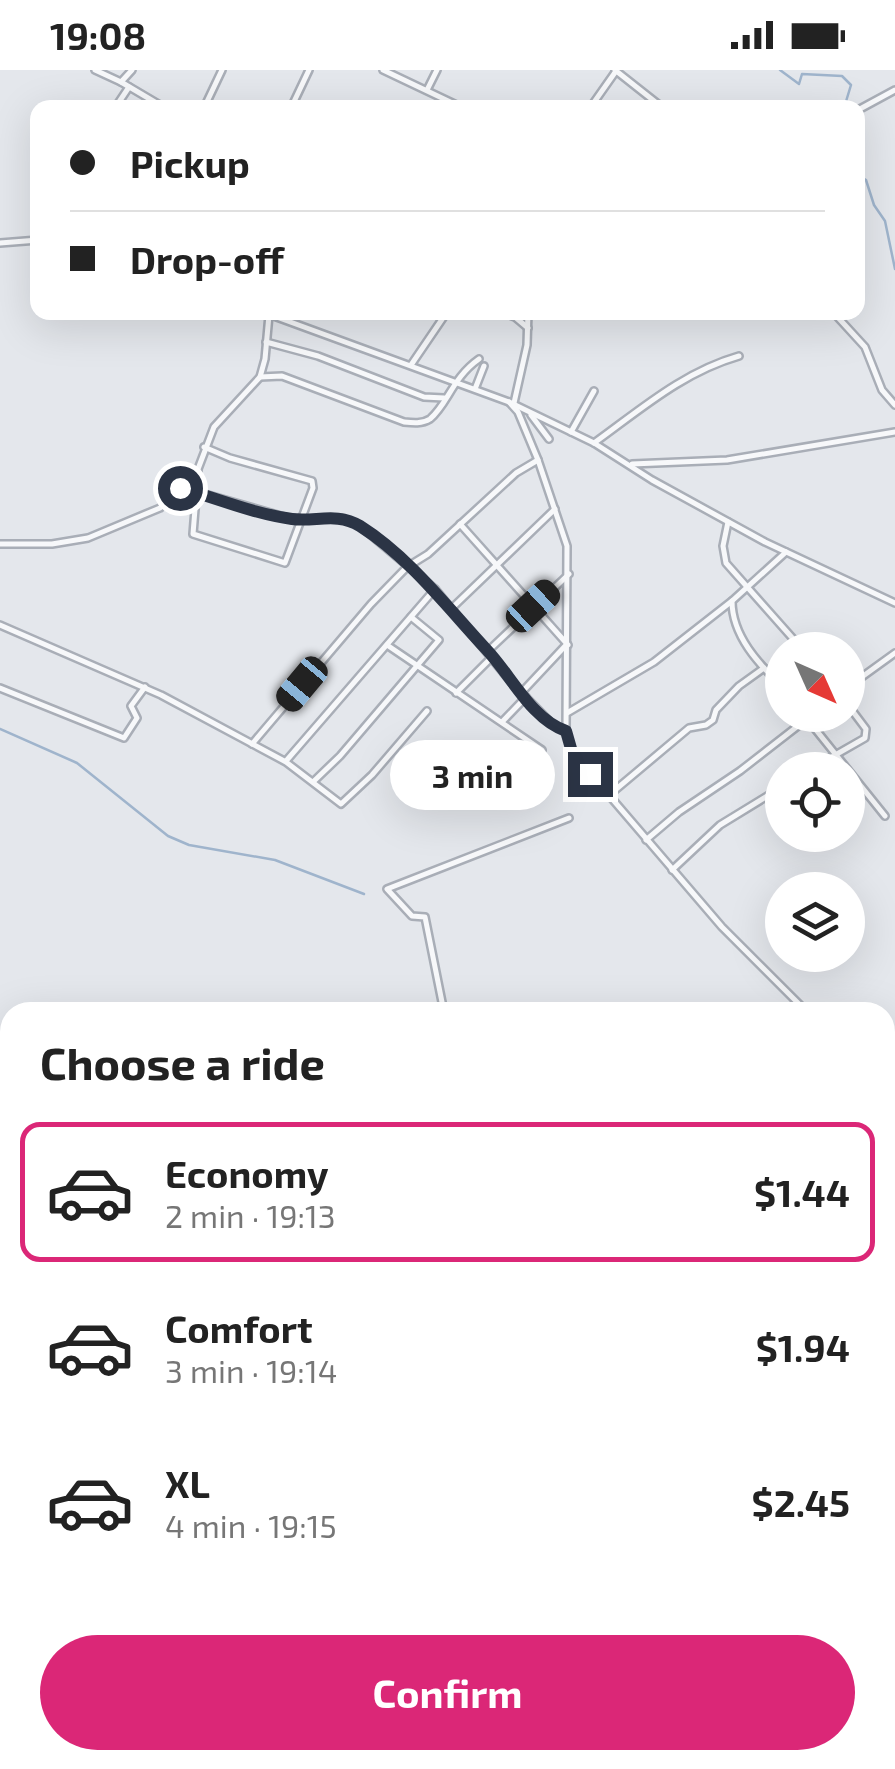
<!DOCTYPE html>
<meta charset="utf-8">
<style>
:root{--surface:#fff;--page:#f2f2f2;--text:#222;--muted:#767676;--line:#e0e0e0;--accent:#db2777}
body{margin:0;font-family:"Exo 2",sans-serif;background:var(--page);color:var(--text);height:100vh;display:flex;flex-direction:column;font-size:38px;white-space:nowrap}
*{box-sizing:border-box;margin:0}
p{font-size:32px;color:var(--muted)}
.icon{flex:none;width:55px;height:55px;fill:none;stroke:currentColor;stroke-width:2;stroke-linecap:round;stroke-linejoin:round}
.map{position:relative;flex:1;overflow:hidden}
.panel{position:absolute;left:0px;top:932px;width:895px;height:768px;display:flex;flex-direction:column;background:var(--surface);border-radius:30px 30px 0 0;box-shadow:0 10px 40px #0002}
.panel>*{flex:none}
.guide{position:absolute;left:30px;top:30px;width:835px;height:220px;border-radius:20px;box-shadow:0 10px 40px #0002;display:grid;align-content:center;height:220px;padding:0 40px;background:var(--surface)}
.needle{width:65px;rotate:135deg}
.fabs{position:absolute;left:765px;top:562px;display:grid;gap:20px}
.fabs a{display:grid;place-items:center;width:100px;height:100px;border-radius:50%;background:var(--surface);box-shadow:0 10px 40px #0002;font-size:50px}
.end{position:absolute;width:45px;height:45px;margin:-22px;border:12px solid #2b3445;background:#fff;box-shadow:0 0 0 5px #fff}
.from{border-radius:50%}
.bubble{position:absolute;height:70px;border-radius:35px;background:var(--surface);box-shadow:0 10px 40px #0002;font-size:32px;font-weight:700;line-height:70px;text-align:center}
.car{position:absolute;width:30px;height:60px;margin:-30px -15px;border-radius:12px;box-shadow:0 0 8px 2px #0007;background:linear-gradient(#222 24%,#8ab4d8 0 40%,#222 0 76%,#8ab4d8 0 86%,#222 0)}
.guide b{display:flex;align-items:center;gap:35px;height:95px;font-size:38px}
.guide b+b{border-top:2px solid var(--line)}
.guide i{width:25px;height:25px;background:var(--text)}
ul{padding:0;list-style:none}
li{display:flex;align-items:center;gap:30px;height:140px;margin:0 20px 15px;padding:0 20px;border:5px solid transparent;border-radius:20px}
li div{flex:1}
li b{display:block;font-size:38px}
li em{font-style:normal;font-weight:700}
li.on{border-color:var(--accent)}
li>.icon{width:90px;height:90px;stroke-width:1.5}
h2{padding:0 40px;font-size:45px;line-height:120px}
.action{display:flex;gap:20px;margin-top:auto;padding:20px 40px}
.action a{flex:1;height:115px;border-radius:60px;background:var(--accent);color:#fff;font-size:40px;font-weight:700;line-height:115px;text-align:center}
.status{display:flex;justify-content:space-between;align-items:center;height:70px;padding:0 50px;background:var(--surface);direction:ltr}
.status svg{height:28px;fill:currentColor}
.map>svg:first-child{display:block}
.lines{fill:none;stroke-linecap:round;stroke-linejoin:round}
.stream{stroke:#9fb4cc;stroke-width:2.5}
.minor-casing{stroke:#a9aeb7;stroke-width:10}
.minor{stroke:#f7f8fa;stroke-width:5}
.route{stroke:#2b3445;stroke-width:12}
</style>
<div class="status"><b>19:08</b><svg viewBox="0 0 49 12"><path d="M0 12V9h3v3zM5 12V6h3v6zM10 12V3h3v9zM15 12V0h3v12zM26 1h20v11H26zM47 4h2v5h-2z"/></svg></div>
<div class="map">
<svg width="895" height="1699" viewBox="0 0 895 1699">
<rect width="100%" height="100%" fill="#e4e7ec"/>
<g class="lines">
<!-- stream -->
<g class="stream">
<polyline points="780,0 799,14 802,4 842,6 851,15 844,38"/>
<polyline points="858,95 858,96"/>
<polyline points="858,105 866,110 874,135 885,151 895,199"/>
<polyline points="0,659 77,693 168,766 189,775 275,790 364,824"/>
</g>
<!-- minor casing -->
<g class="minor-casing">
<g id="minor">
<polyline points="95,0 121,12 132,0"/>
<polyline points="383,0 463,38"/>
<polyline points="615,0 663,38"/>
<polyline points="121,12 165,38"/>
<polyline points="427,20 437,0"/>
<polyline points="115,38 129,17"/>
<polyline points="204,38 222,0"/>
<polyline points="291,38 309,0"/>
<polyline points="590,38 616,1"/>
<polyline points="858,40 895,20"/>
<polyline points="0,173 38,170"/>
<polyline points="263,242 509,332 594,373 652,410 765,472 895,533"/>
<polyline points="502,242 515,247 528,258"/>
<polyline points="833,242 865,277 882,320 895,335"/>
<polyline points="266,272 318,286 424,327 444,328"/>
<polyline points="411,295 447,242"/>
<path d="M260,307l22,-1 122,46c9,1 18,2 26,-3 18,-15 22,-41 49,-60"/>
<polyline points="475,319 484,296"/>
<polyline points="509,332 518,342 538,390 567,476 566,661 572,682 722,857 807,942"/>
<polyline points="514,333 527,275 528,242"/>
<polyline points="531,345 549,369"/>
<polyline points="571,362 594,321"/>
<path d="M594,373c46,-33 89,-71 145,-87"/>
<polyline points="632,394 727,390 895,362"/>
<polyline points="198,402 193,464 285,493 313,418 312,411 230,388 204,377"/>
<polyline points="180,417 295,450 341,448 359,455 435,519 512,613 553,655 566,661"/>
<polyline points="728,452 723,476 726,493 803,580"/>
<polyline points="460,454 568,575"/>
<polyline points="0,474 52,474 88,468 160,438 198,399 214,357 260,307 265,289 269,245"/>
<polyline points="451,539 555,439"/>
<polyline points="0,555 161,625 286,692 341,734 372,705 427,641"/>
<polyline points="387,575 542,680"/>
<polyline points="488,581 569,504"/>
<path d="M782,617c-23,-23 -50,-51 -50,-86l54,-49"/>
<polyline points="848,617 895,583"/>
<polyline points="0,618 124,668 137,648 131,636 145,617"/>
<polyline points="522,622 567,574"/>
<polyline points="456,623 492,587"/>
<polyline points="567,643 654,592 732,531"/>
<polyline points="804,645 885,746"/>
<polyline points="502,652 526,627"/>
<polyline points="252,674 371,534 407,497 428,484 516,403 538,390"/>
<polyline points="286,691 435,519"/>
<polyline points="809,700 865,668 866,659 848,635"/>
<polyline points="314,711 340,686 439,570 411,547"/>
<polyline points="608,726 689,658 706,655 713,650 716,640 739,616 764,598"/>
<polyline points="646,770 679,742 740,701 812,645"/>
<polyline points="672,800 720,755 782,717"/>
<polyline points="444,942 425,847 412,846 387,819 569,748"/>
<polyline points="885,1021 895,1031"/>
<polyline points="0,1158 10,1155"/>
</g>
</g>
<!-- minor -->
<use href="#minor" class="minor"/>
</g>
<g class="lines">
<!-- route -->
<path class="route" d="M180,418c37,10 74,26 112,31 24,3 45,-7 68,7 49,31 87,81 126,123 25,26 45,70 80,82l6,21 18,22"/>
</g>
</svg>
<div class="fabs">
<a><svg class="needle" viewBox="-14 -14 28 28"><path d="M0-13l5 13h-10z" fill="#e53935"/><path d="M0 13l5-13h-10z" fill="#767676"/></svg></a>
<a><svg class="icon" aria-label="locate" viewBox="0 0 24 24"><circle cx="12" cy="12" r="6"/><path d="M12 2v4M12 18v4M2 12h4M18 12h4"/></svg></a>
<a><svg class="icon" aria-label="layers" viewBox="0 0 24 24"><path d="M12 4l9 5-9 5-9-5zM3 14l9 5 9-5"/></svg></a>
</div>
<i class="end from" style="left:180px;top:418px"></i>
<i class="end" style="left:590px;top:704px"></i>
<div class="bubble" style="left:390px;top:670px;width:165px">3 min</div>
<i class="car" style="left:533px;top:536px;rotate:47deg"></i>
<i class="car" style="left:302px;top:614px;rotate:220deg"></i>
<div class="guide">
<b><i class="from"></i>Pickup</b>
<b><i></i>Drop-off</b>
</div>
<section class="panel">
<h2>Choose a ride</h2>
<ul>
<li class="on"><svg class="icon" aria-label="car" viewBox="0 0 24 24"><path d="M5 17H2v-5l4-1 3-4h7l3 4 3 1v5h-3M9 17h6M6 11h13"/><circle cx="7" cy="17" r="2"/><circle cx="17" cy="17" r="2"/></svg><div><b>Economy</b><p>2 min · 19:13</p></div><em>$1.44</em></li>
<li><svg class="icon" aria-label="car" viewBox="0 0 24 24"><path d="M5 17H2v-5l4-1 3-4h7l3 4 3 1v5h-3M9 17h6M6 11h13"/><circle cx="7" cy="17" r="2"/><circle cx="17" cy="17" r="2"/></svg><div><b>Comfort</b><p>3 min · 19:14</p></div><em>$1.94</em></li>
<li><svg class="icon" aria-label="car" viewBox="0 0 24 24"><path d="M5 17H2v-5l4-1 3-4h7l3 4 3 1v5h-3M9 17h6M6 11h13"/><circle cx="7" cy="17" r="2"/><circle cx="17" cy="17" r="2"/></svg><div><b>XL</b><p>4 min · 19:15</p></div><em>$2.45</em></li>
</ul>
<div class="action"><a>Confirm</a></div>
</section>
</div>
